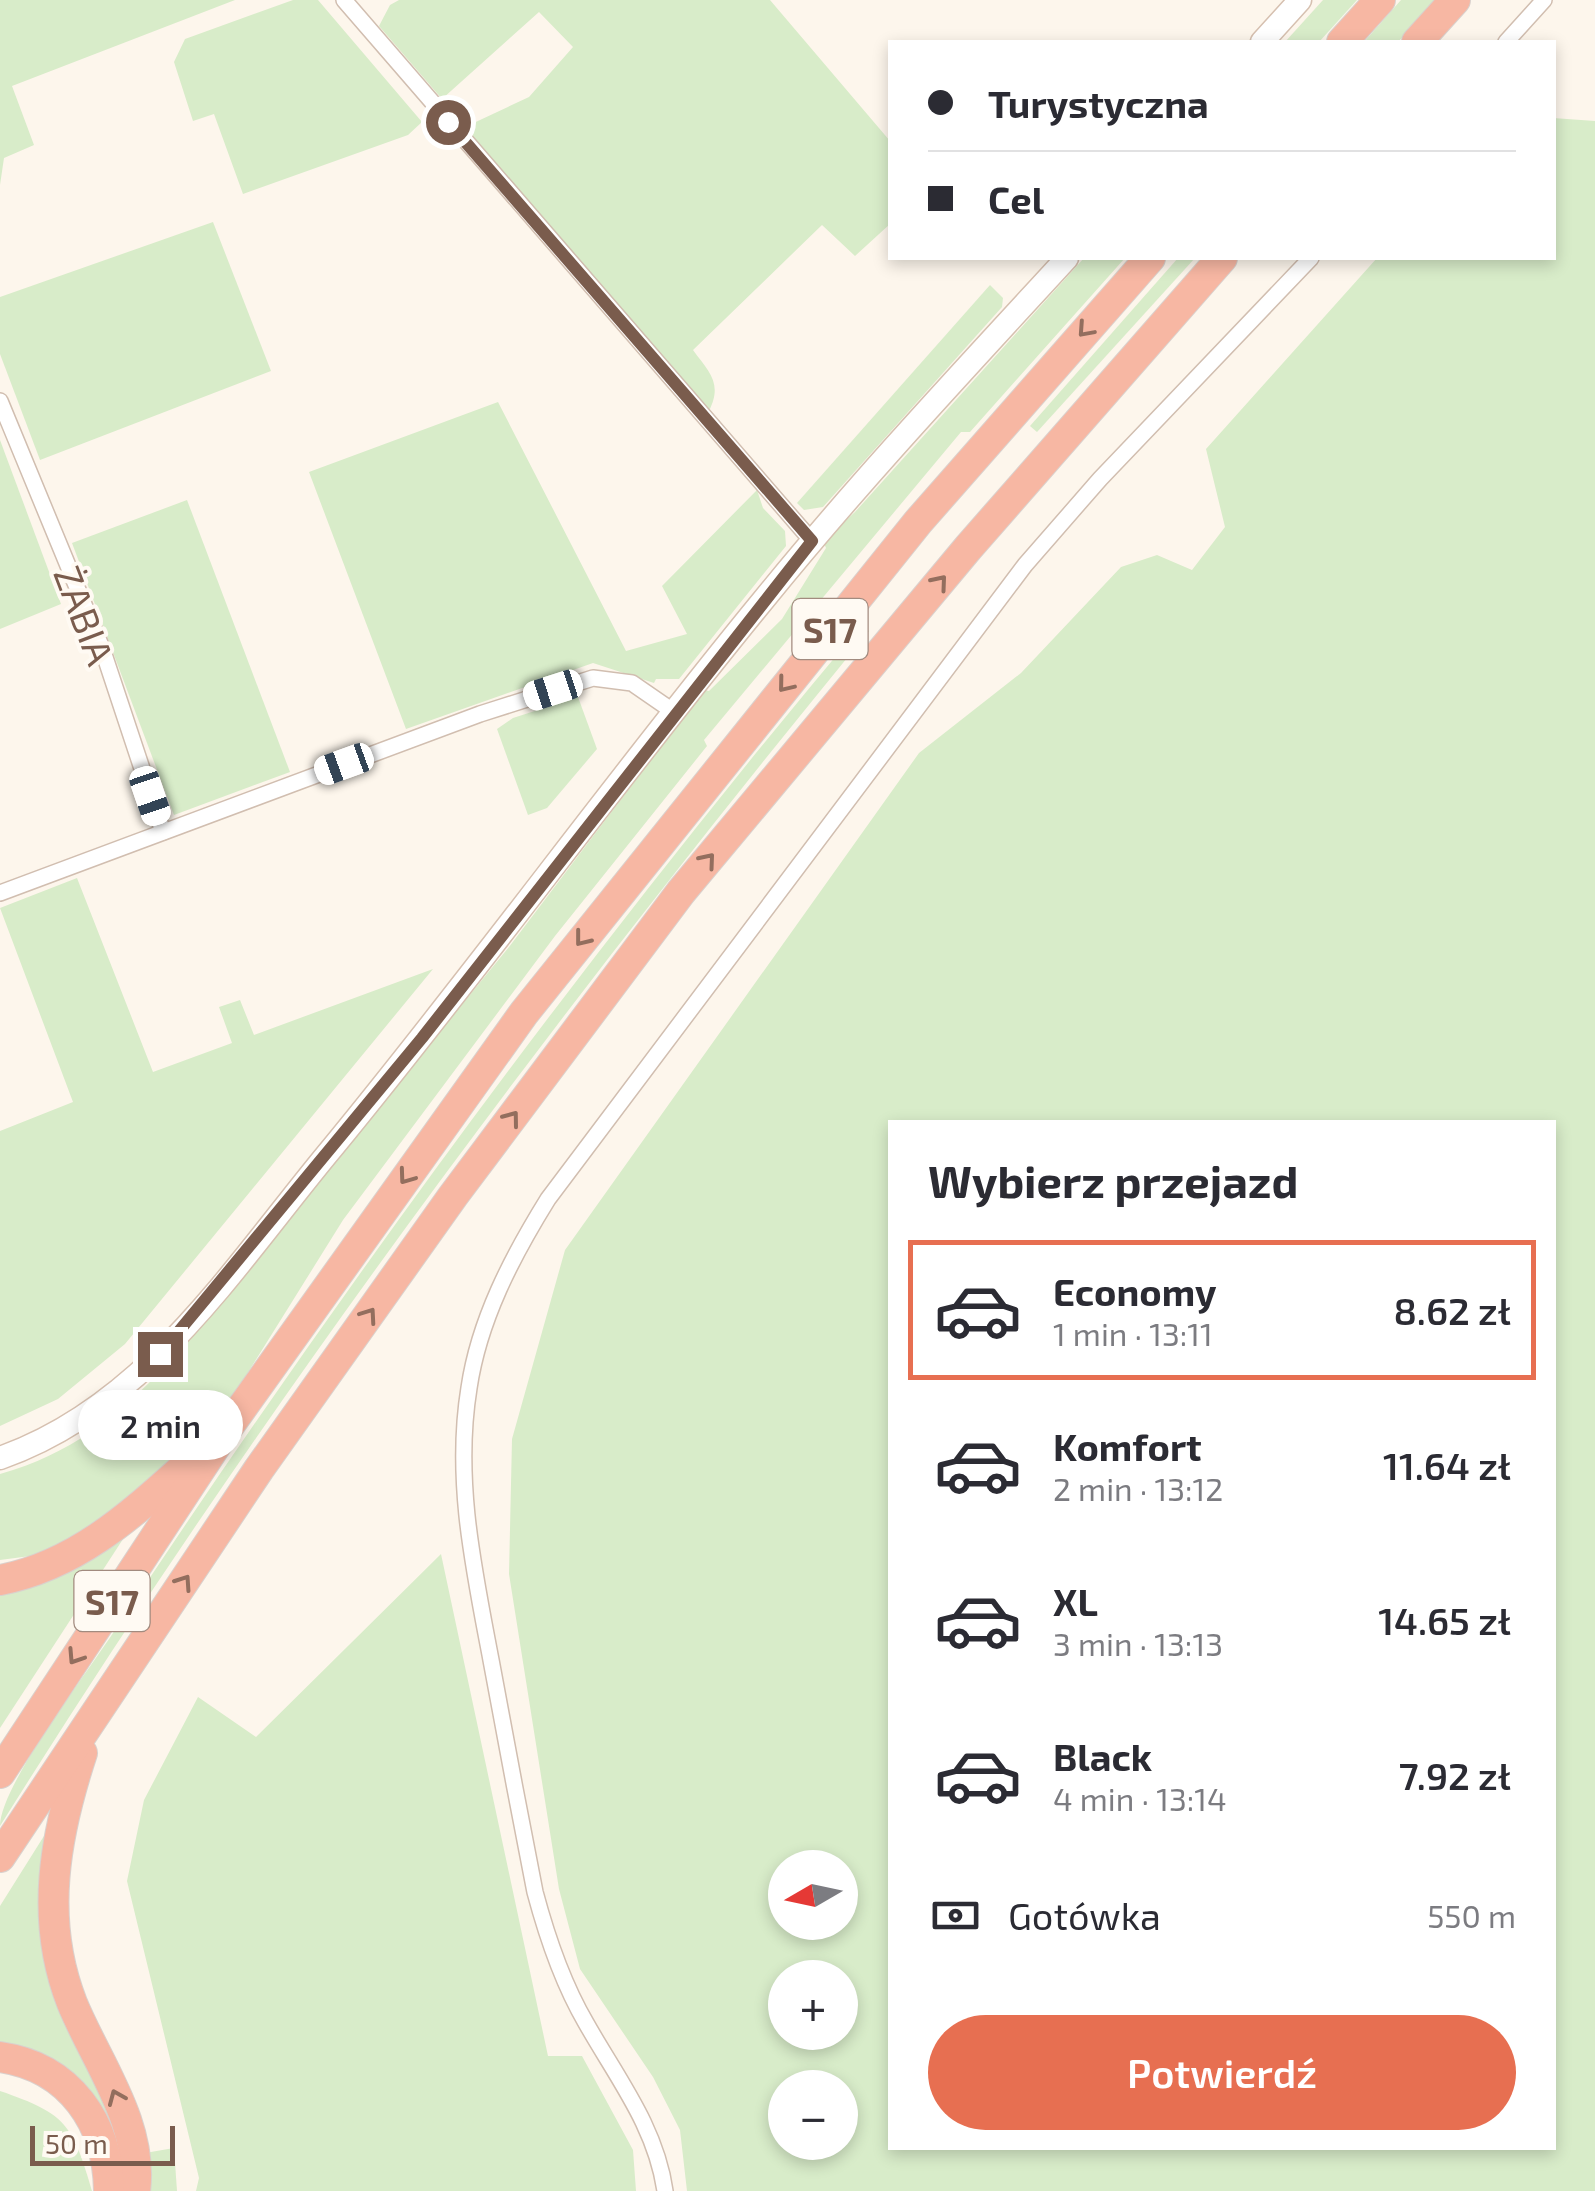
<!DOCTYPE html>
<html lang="pl">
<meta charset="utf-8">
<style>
:root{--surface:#fff;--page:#f7f7f7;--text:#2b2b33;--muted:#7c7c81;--line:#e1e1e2;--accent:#e76f51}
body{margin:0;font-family:"Exo 2",sans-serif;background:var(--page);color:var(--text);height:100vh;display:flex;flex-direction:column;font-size:38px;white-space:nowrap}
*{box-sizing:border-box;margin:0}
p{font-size:32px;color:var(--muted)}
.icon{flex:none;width:55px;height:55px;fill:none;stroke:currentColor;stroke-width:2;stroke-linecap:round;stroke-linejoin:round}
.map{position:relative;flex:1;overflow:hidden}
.sheet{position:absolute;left:888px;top:1120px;width:668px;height:1030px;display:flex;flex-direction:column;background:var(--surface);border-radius:0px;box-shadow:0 5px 15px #0003}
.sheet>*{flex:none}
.banner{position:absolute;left:888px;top:40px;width:668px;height:220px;border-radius:0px;box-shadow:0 5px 15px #0003;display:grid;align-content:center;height:220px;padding:0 40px;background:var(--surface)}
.needle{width:65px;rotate:261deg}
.tools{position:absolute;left:768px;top:1850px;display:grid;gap:20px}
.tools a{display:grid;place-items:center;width:90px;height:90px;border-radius:50%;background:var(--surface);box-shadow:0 5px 15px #0003;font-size:50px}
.scale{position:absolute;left:30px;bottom:25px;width:145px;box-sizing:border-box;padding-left:10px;border:5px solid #7a5c4d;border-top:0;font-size:28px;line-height:35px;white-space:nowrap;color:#7a5c4d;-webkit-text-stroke:8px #fffaf3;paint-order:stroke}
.end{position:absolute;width:45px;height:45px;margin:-22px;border:12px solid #7a5c4d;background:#fff;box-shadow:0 0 0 5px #fff}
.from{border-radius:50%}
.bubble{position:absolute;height:70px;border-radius:35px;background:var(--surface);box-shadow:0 5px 15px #0003;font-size:32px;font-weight:600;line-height:70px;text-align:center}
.car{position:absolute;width:30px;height:60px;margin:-30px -15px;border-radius:12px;box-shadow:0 0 8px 2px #0007;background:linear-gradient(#fff 24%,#345 0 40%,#fff 0 76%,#345 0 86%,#fff 0)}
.banner b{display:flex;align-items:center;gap:35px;height:95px;font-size:38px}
.banner b+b{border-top:2px solid var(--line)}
.banner i{width:25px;height:25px;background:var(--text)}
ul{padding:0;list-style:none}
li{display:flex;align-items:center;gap:30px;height:140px;margin:0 20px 15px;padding:0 20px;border:5px solid transparent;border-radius:0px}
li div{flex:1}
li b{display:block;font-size:38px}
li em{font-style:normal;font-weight:600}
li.selected{border-color:var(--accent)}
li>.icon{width:90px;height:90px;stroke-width:1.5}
h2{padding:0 40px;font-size:45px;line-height:120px}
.pay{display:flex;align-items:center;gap:25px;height:110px;padding:0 40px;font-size:38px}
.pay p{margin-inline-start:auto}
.action{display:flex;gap:20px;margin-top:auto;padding:20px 40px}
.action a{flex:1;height:115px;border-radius:60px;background:var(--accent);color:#fff;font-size:40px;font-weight:600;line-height:115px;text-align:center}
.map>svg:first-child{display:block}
.green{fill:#d8ecc9;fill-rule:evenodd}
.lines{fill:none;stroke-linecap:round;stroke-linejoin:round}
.street-casing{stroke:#d1beb0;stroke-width:18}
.secondary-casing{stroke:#d6c0b0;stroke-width:25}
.highway-casing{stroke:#dad1cd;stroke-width:32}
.street{stroke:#fff;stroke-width:15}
.secondary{stroke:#fff;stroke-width:22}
.highway{stroke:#f7b7a3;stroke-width:30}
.oneway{stroke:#936e5e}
.route{stroke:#7a5c4d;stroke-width:12}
.labels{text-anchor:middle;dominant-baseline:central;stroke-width:8;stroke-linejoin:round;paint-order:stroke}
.shield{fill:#fffaf3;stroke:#a28b7f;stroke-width:2.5}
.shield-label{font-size:35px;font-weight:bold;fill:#7a5c4d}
.street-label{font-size:38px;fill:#7a5c4d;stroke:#fffaf3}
</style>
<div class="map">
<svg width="1595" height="2191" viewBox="0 0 1595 2191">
<rect width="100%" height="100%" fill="#fdf6ec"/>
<!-- green -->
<g class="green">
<polygon points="0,0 235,0 12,86 34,145 4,158 0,185"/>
<polygon points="293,0 318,0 422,122 408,135 243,194 214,114 193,121 174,62 185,39"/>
<path d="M399,0h371l120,141v83l-35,32 -33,-31 -129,125c16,22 30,33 16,61l-244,-284 64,-30 44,-50 -34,-35 -97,87 -63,-73 11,-21z"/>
<polygon points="1323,0 1357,0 1319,42 1285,42"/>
<polygon points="1401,0 1437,0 1398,42 1364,42"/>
<path d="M1553,118l42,3v2070h-908l-7,-61 -27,-53 -73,-108 -21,-80 -50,-315 3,-135 53,-189 354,-497 102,-80 100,-106 36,-12 35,15 33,-43 -19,-78 171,-191h175zM890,1122h662v1026h-662zM785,1868h55v54h-55zM785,1978h55v54h-55zM785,2088h55v54h-55z"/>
<polygon points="213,222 271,371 40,460 0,354 0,297"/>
<path d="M1084,258h41l-155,174h-9l-257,308 3,6 -152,190 -212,284 -124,199 -51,57 -66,44 -64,35 -38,5v-86c71,-20 116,-57 167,-109l342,-418 195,-257 5,1 73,-72 44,-71 -3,-7 32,-29z"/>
<polygon points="1178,258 1195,258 1037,432 1030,426"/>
<polygon points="990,285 1003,298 1002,307 823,507 804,510 797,503"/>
<polygon points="498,402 626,651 687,634 662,586 757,490 763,508 785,531 786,546 679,679 656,679 654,683 593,663 406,729 309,472"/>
<polygon points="0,440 61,604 0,629"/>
<polygon points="187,500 290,772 174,815 72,543"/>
<path d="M861,626l8,5c-312,381 -608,777 -869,1195 0,-40 87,-153 113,-193 231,-349 479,-687 748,-1007z"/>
<polygon points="578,697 597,749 547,808 528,815 497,729 513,718"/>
<polygon points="77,878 153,1072 232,1043 219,1007 240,1000 254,1035 433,969 125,1344 58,1399 0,1426 0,1131 73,1102 0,908"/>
<polygon points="125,1536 0,1728 0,1590"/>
<polygon points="441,1554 548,2056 582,2056 633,2150 636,2191 196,2191 199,2178 127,1881 144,1800 198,1697 256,1737"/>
<polygon points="49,1828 43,1878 116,2129 125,2177 117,2146 0,2045 0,1906"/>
<path d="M0,2091c67,23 72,33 92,100h-92z"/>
<polygon points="174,2148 177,2191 149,2191 145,2153"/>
</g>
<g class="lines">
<!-- street casing -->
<g class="street-casing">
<g id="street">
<polyline points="344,0 812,541"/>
<polyline points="1506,42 1544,0"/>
<polyline points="0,401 102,648 163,832"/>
<polyline points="0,893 480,714 593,678 632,683 674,712"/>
<path d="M665,2191c-9,-64 -48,-113 -79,-168 -24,-41 -39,-86 -51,-131 -15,-77 -30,-155 -44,-232 -17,-90 -37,-180 -22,-272 10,-68 43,-131 79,-189l477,-634 75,-86 211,-221"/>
</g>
</g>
<!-- secondary casing -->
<g class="secondary-casing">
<g id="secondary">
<polyline points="1262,42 1300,0"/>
<path d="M0,1458c149,-52 236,-195 333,-311 148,-180 284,-369 432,-549 95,-117 200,-229 302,-340"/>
</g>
</g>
<!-- highway casing -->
<g class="highway-casing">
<g id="highway">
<polyline points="1342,42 1380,0"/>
<polyline points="1417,42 1455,0"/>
<path d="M0,1580c78,-15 133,-67 190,-118"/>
<path d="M82,1753c-27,82 -43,166 -10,250 24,59 72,121 63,188"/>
<polyline points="0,1773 226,1430 524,1013 918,522 1150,258"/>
<polyline points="0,1857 259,1469 453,1196 681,892 968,548 1222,258"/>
<path d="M0,2057c70,10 108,66 109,134"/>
</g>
</g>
<!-- street -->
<use href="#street" class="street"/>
<!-- secondary -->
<use href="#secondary" class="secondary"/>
<!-- highway -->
<use href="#highway" class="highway"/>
</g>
<!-- one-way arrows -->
<defs><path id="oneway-chevron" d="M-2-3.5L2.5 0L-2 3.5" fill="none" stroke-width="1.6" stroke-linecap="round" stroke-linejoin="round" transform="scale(2.5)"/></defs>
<g class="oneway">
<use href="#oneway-chevron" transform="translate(1085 330) rotate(132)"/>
<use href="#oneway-chevron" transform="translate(940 582) rotate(-50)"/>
<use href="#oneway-chevron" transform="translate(785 685) rotate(129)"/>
<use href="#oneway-chevron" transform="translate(708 860) rotate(-50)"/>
<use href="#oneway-chevron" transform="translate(582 939) rotate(128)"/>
<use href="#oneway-chevron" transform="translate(512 1118) rotate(-53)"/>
<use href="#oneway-chevron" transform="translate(406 1177) rotate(126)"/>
<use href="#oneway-chevron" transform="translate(369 1315) rotate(-55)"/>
<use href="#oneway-chevron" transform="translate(184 1582) rotate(-56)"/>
<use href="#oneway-chevron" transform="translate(75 1657) rotate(123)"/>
<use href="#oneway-chevron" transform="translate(116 2097) rotate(-113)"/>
</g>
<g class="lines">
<!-- route -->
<polyline class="route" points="160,1354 422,1038 812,541 448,122"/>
</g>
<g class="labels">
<!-- shield labels -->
<g class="shield">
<rect x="792.5" y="599" width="75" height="60" rx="8"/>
<rect x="74.5" y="1571" width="75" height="60" rx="8"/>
</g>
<g class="shield-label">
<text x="830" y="629">S17</text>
<text x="112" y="1601">S17</text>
</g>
<!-- street labels -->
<g class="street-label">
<text transform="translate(85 615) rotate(69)">ŻABIA</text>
</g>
</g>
</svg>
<div class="tools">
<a><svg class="needle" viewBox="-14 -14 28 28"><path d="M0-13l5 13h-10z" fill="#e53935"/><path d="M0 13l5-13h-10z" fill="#7c7c81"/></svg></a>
<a>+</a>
<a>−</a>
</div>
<div class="scale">50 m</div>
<i class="end from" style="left:448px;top:122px"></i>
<i class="end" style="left:160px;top:1354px"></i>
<div class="bubble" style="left:78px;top:1390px;width:165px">2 min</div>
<i class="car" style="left:553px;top:690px;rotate:252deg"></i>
<i class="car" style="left:344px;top:764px;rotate:250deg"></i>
<i class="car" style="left:150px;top:796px;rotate:161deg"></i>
<div class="banner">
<b><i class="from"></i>Turystyczna</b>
<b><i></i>Cel</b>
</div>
<section class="sheet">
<h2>Wybierz przejazd</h2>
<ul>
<li class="selected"><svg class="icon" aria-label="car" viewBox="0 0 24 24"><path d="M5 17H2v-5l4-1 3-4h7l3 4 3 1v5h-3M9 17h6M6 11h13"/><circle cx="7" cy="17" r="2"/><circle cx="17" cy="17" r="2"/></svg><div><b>Economy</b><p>1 min · 13:11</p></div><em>8.62 zł</em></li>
<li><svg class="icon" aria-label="car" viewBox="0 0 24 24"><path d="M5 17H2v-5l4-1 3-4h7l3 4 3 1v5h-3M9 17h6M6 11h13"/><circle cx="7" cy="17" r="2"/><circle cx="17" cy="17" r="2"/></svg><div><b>Komfort</b><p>2 min · 13:12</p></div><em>11.64 zł</em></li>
<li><svg class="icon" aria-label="car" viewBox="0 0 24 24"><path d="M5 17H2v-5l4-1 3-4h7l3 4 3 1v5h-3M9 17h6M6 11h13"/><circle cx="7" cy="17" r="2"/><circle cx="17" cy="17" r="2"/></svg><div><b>XL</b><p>3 min · 13:13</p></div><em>14.65 zł</em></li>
<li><svg class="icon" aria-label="car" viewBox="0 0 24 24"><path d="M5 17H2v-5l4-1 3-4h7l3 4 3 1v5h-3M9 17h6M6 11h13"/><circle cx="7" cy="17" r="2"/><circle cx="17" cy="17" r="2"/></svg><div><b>Black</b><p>4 min · 13:14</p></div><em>7.92 zł</em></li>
</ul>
<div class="pay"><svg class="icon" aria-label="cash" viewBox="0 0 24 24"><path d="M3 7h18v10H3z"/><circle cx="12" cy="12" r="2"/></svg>Gotówka<p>550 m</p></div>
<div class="action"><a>Potwierdź</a></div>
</section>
</div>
